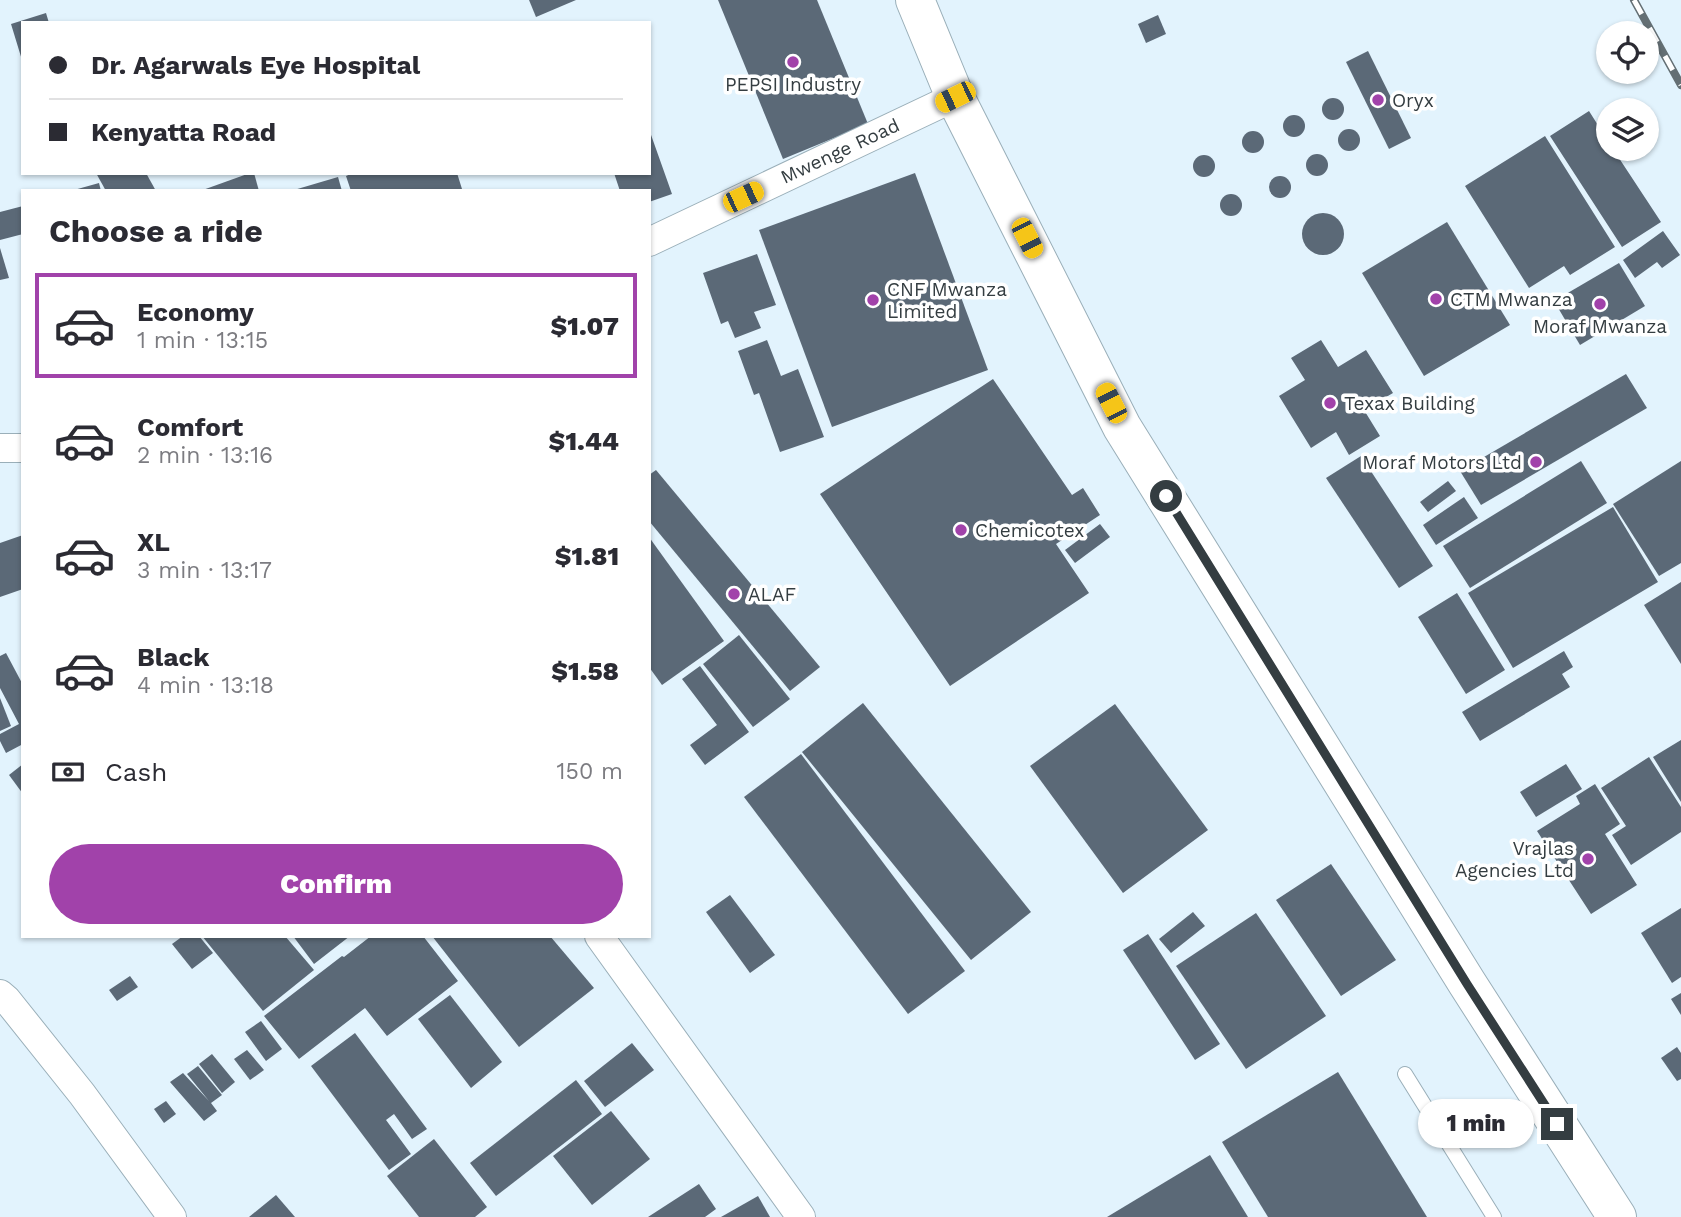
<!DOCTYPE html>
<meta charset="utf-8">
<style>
:root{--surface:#fff;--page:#f7f7f7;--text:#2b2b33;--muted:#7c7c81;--line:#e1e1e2;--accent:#a142aa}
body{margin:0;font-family:"Work Sans",sans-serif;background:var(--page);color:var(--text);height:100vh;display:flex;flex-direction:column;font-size:26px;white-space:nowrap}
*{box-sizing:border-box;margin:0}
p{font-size:23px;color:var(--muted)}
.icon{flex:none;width:38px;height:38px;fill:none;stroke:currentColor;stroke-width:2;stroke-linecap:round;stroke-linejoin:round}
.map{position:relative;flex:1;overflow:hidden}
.panel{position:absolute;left:21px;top:189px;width:630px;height:749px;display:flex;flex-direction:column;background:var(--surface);border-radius:0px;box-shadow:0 2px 5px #0004}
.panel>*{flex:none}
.hud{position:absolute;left:21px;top:21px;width:630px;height:154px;border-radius:0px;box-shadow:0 2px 5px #0004;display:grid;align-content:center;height:154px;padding:0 28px;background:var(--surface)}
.fabs{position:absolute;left:1596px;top:21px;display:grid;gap:14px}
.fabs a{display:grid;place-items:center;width:63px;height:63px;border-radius:50%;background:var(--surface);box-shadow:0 2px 5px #0004;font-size:35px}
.end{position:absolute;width:32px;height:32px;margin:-16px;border:9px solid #343d41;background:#fff;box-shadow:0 0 0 4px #fff}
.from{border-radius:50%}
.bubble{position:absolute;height:49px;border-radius:24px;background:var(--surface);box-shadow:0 2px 5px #0004;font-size:23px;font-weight:800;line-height:49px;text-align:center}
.car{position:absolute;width:21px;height:42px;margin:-21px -10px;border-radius:9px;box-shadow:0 0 5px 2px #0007;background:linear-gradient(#f5c518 24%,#345 0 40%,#f5c518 0 76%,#345 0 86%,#f5c518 0)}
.hud b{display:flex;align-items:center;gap:24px;height:66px;font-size:26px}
.hud b+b{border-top:2px solid var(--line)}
.hud i{width:18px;height:18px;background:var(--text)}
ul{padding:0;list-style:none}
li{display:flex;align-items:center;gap:21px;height:105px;margin:0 14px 10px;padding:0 14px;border:4px solid transparent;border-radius:0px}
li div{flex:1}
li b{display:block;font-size:26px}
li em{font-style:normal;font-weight:800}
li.on{border-color:var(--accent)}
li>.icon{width:63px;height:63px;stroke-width:1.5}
h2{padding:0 28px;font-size:32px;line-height:84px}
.pay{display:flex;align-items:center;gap:18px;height:77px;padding:0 28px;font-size:26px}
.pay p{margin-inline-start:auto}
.cta{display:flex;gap:14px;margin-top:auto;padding:14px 28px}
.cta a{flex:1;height:80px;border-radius:42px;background:var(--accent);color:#fff;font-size:28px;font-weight:800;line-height:80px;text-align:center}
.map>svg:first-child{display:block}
.building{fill:#5b6977}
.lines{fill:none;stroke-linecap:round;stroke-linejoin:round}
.service-casing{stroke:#9aafb9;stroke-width:16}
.minor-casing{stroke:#9aafb9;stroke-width:30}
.trunk-casing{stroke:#9aafb9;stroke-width:40}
.service{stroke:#fff;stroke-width:14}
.minor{stroke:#fff;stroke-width:28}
.trunk{stroke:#fff;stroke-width:38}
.rail-casing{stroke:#646f74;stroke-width:8}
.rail{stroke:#fff;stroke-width:5;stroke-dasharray:16;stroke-linecap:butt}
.route{stroke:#343d41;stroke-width:9}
.poi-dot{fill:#a142aa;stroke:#fff;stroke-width:2.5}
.labels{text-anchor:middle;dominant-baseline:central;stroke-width:7;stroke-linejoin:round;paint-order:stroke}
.poi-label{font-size:19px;fill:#343d41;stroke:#fff;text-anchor:start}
.street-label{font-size:19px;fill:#343d41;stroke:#fff}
</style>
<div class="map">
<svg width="1681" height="1217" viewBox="0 0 1681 1217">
<rect width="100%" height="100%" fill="#e2f3fd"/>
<!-- building -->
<g class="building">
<polygon points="529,0 576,0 536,17"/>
<polygon points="718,0 817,0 868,124 783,159"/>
<polygon points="46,13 49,23 23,23 22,60 11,24"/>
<polygon points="1158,15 1166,34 1146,43 1138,24"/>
<polygon points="1368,51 1411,138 1389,149 1346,62"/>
<circle cx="1333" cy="109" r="11"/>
<polygon points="1589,111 1608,141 1608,149 1613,149 1661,222 1622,247 1550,136"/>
<circle cx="1294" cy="126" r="11"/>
<circle cx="1349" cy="140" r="11"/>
<circle cx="1253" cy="142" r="11"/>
<polygon points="650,132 672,194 649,202 649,191 620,191 614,173 649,173"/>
<polygon points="1545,136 1615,247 1570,275 1564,266 1529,288 1465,186"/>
<circle cx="1317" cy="165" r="11"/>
<circle cx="1204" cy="166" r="11"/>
<polygon points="96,173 146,173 156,191 106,191"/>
<polygon points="250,173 254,173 259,191 200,191"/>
<polygon points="353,173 457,173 462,189 457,191 351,191 346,176"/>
<polygon points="915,173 988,370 832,427 759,230"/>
<circle cx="1280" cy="187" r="11"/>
<polygon points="338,177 342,191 294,191 294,190"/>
<polygon points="99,183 101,191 74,191 74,190"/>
<circle cx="1231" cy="205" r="11"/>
<polygon points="23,206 23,234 0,240 0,212"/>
<circle cx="1323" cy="234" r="21"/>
<polygon points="1447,222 1510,325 1424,376 1362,273"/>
<polygon points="1663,231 1680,255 1662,268 1657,262 1635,278 1623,260"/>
<polygon points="0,248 9,278 0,280"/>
<polygon points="757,254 776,305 754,312 761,328 735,338 728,321 721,324 703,273"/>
<polygon points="1619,263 1645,306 1580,345 1554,301"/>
<polygon points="767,340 781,376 798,369 824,437 780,452 759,393 754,395 738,351"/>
<polygon points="1321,340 1338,367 1366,350 1393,393 1364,410 1380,436 1349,455 1336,432 1311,448 1279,396 1305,380 1291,358"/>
<polygon points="1626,374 1647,408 1481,505 1460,471"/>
<polygon points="993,379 1072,495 1083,488 1100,515 1056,544 1089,593 950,686 820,494"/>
<polygon points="1361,456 1433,566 1399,588 1326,478"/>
<polygon points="1581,461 1607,503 1470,588 1443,546"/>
<polygon points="1681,461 1681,563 1659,576 1613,504"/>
<polygon points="656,470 820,667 790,691 649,521 649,475"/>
<polygon points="1448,481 1456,491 1428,512 1420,502"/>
<polygon points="1464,497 1478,518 1436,545 1423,525"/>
<polygon points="1613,507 1658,582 1513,668 1468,593"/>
<polygon points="1100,524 1110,537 1075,563 1065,550"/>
<polygon points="23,535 23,589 0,597 0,543"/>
<polygon points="649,537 724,641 662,685 649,667"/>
<polygon points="1681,582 1681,664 1644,605"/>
<polygon points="1457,593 1505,670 1466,694 1418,617"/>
<polygon points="739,635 790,699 753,727 703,664"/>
<polygon points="1564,651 1573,667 1562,674 1570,687 1480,741 1462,712"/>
<polygon points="6,653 23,685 23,744 6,753 0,741 0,734 19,724 0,688 0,656"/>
<polygon points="700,666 749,732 705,765 690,745 717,725 682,679"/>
<polygon points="0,698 11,726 0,731"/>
<polygon points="863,703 1031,912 971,960 802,752"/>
<polygon points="1115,704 1208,830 1123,893 1030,766"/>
<polygon points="1681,740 1681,802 1653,757"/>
<polygon points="801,754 965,971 908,1014 744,797"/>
<polygon points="1649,757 1681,807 1681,832 1631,865 1612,835 1626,826 1601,788"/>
<polygon points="23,764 23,794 9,775"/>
<polygon points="1566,764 1582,789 1536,817 1520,792"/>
<polygon points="1595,784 1620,824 1605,834 1637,885 1591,914 1537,831 1580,804 1576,796"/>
<polygon points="1331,864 1396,960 1341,996 1276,900"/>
<polygon points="730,895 775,955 750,973 706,912"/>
<polygon points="1681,908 1681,977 1672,983 1641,933"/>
<polygon points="1193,912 1205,926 1171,953 1159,939"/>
<polygon points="1256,913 1326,1016 1246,1069 1176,966"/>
<polygon points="1148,934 1220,1044 1195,1060 1123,950"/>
<polygon points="183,936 199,936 213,953 192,969 172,944"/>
<polygon points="202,936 285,936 314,970 263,1011"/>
<polygon points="293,936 350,936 314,964"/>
<polygon points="371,936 423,936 458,981 387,1036 365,1008 299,1059 264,1016 342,956 344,957"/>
<polygon points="432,936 550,936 594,988 519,1047"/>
<polygon points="130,976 138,987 117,1001 109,990"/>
<polygon points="1681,993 1681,1015 1671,999"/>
<polygon points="450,995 502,1062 471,1088 418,1019"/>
<polygon points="261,1021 282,1049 266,1061 245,1032"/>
<polygon points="355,1033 427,1129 412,1139 394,1114 386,1120 411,1154 389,1170 311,1066"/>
<polygon points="632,1043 654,1070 605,1107 584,1081"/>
<polygon points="1677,1047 1681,1053 1681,1079 1677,1081 1661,1058"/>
<polygon points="247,1050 264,1070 250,1080 234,1059"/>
<polygon points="212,1054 235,1082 222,1093 199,1064"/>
<polygon points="198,1066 222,1095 211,1103 217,1111 204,1121 170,1082 183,1073 209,1101 187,1074"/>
<polygon points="1338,1072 1427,1217 1268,1217 1222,1142"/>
<polygon points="576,1080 602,1114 496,1196 470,1163"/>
<polygon points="166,1101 176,1114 164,1123 154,1109"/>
<polygon points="611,1111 650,1159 592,1205 553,1156"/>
<polygon points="434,1139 487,1207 475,1217 419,1217 387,1176"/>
<polygon points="1210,1155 1248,1217 1107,1217"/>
<polygon points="699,1184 716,1209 705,1217 648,1217"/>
<polygon points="276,1195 295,1217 249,1217"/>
<polygon points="758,1196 770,1217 721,1217"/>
</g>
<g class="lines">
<!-- service casing -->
<g class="service-casing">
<polyline id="service" points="1405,1074 1494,1217"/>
</g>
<!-- minor casing -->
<g class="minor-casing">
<g id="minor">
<polyline points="649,242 955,97"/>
<polyline points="0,448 23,448"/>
<polyline points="599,936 801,1217"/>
<polyline points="0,994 7,1000 82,1094 172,1217"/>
</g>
</g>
<!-- trunk casing -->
<g class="trunk-casing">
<polyline id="trunk" points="915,0 955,97 1122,427 1467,983 1617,1217"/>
</g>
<!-- service -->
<use href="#service" class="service"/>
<!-- minor -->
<use href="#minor" class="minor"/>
<!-- trunk -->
<use href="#trunk" class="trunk"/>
<!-- rail casing -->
<g class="rail-casing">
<polyline id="rail" points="1634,0 1681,85"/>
</g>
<!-- rail -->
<use href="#rail" class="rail"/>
</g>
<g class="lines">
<!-- route -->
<polyline class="route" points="1166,496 1467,984 1557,1124"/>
</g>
<!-- markers -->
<g class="poi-dot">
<circle cx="793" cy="62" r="7"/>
<circle cx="1378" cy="100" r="7"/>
<circle cx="1436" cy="299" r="7"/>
<circle cx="873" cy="300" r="7"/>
<circle cx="1600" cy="304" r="7"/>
<circle cx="1330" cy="403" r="7"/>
<circle cx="1536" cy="462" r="7"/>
<circle cx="961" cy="530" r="7"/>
<circle cx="734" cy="594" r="7"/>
<circle cx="1588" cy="859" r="7"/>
</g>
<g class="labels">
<!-- poi labels -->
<g class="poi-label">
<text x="793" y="84" text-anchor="middle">PEPSI Industry</text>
<text x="1392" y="100">Oryx</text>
<text x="887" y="289">CNF Mwanza<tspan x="887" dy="22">Limited</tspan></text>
<text x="1450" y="299">CTM Mwanza</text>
<text x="1600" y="326" text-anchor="middle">Moraf Mwanza</text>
<text x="1344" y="403">Texax Building</text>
<text x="1522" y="462" text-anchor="end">Moraf Motors Ltd</text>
<text x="975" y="530">Chemicotex</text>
<text x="748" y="594">ALAF</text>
<text x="1574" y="848" text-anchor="end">Vrajlas<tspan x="1574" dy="22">Agencies Ltd</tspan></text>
</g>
<!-- street labels -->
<g class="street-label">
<text transform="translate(840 151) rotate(-25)">Mwenge Road</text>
</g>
</g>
</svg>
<div class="fabs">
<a><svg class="icon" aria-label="locate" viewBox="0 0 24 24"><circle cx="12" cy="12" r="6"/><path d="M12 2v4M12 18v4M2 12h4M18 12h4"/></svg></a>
<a><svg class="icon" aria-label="layers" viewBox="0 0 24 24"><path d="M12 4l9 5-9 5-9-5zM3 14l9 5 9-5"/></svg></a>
</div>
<i class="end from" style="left:1166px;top:496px"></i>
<i class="end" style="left:1557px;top:1124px"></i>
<div class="bubble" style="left:1418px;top:1099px;width:116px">1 min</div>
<i class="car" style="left:955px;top:97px;rotate:244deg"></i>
<i class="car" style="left:743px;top:197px;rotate:65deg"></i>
<i class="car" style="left:1027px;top:238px;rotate:153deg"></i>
<i class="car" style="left:1111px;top:403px;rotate:333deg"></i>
<div class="hud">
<b><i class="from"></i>Dr. Agarwals Eye Hospital</b>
<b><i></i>Kenyatta Road</b>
</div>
<section class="panel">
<h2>Choose a ride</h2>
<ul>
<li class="on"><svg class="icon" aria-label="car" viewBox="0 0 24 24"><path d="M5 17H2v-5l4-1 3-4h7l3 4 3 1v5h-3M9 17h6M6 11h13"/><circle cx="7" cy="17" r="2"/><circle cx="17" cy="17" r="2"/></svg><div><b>Economy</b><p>1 min · 13:15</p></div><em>$1.07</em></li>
<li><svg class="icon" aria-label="car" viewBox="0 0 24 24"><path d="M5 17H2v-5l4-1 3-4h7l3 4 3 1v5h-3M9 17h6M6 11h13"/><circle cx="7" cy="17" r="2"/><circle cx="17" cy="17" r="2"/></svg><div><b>Comfort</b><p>2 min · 13:16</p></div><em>$1.44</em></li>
<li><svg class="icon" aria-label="car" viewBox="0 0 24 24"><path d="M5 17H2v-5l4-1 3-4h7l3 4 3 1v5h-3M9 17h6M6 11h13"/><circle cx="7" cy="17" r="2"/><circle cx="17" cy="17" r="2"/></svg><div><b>XL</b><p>3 min · 13:17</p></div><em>$1.81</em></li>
<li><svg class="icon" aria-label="car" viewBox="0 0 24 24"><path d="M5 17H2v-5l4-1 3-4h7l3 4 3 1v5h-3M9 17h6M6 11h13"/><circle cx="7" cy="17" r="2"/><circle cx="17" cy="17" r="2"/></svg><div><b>Black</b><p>4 min · 13:18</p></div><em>$1.58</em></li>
</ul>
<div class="pay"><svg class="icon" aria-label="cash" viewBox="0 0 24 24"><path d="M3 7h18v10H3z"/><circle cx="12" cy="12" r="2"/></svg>Cash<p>150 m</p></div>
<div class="cta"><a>Confirm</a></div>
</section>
</div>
